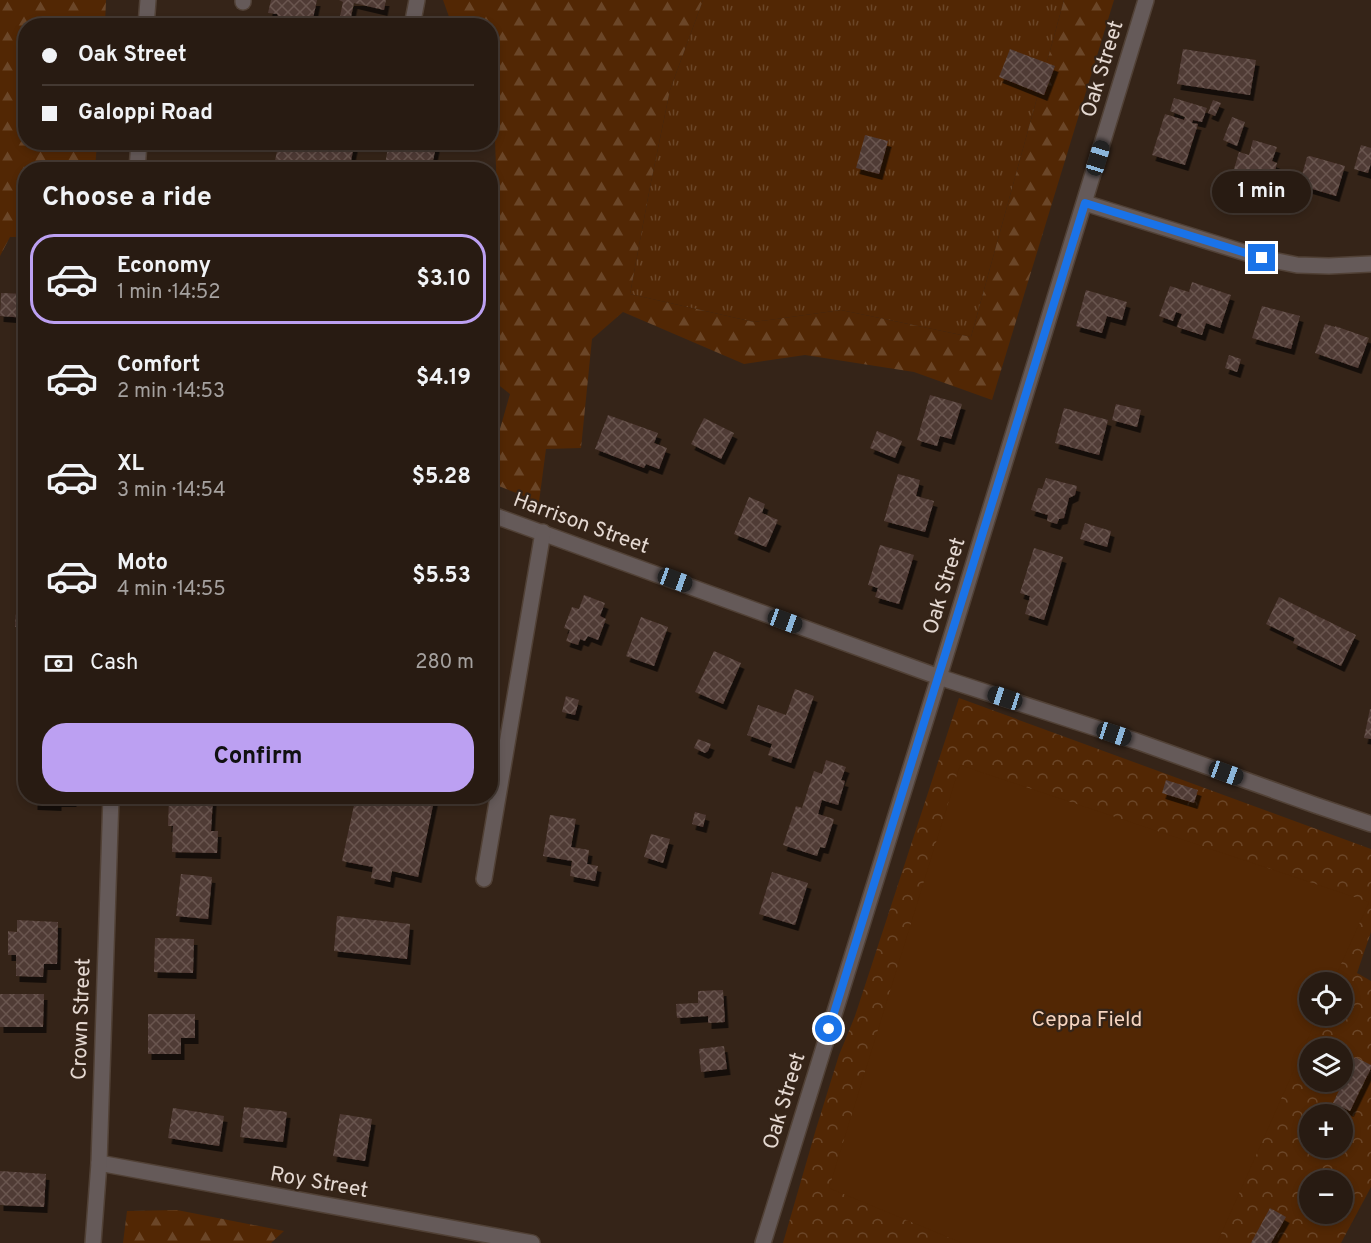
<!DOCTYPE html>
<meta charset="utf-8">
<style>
:root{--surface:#281b12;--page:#30241b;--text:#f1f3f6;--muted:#a5a19f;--line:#443932;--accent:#bca0f2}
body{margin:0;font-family:Overpass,sans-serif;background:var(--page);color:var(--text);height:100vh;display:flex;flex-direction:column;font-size:22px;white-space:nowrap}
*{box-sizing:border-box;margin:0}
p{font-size:20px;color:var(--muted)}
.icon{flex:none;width:33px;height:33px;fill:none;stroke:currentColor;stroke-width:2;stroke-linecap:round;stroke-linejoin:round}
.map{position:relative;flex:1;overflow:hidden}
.panel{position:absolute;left:18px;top:162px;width:480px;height:642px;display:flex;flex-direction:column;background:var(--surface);border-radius:24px;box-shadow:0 3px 9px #0003,0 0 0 2px var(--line)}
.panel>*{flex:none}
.guide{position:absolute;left:18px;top:18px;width:480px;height:132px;border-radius:24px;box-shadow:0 3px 9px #0003,0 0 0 2px var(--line);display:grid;align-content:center;height:132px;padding:0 24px;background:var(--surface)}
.tools{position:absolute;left:1299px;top:972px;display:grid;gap:12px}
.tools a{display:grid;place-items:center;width:54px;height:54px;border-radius:50%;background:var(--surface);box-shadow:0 3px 9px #0003,0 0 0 2px var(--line);font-size:30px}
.end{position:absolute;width:27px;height:27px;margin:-14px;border:8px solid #1a73e8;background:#fff;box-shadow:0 0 0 3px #fff}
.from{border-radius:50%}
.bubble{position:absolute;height:42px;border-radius:21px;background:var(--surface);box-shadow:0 3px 9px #0003,0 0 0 2px var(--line);font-size:20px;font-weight:700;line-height:42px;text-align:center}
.car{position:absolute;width:18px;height:36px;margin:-18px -9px;border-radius:8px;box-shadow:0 0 4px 2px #0007;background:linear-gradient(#222 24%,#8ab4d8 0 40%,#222 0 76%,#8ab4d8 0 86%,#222 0)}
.guide b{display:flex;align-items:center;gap:21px;height:57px;font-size:22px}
.guide b+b{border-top:2px solid var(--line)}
.guide i{width:15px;height:15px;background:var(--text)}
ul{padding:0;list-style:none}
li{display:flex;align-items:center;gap:18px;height:90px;margin:0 12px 9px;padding:0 12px;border:3px solid transparent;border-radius:24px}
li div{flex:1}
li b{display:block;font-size:22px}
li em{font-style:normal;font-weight:700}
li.on{border-color:var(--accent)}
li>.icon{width:54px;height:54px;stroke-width:1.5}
h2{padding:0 24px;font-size:27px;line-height:72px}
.pay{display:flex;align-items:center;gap:15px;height:66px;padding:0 24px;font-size:22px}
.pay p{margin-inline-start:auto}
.primary-button{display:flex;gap:12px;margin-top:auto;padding:12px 24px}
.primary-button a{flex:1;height:69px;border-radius:24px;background:var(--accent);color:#111;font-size:24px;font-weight:700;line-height:69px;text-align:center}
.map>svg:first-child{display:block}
.grass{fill:url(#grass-tufts)}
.forest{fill:url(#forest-firs)}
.park{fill:url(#park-crowns);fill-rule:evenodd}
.pitch{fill:#522704}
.building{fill:url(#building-cross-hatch);filter:url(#shadow)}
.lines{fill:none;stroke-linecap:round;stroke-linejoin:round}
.minor-casing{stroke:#514136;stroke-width:18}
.minor{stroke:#655a59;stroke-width:15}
.route{stroke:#1a73e8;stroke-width:8}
.labels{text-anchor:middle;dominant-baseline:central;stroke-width:4.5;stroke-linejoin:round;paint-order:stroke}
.street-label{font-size:21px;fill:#e5d9d2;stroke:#352418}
.park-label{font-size:21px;fill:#f6d4bf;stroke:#352418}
</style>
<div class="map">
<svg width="1371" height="1243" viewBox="0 0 1371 1243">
<defs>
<pattern id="grass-tufts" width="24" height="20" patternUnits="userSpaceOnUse" patternTransform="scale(1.5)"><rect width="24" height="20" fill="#522704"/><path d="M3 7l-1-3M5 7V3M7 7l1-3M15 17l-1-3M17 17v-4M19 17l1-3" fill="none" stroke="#6b4628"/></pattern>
<pattern id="forest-firs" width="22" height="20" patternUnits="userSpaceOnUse" patternTransform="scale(1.5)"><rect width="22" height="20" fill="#522704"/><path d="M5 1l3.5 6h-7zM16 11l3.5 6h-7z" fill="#6b4628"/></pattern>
<pattern id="park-crowns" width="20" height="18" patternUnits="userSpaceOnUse" patternTransform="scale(1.5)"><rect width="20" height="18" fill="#522704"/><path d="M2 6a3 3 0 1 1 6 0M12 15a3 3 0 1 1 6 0" fill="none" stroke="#6b4628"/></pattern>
<pattern id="building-cross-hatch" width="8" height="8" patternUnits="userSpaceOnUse" patternTransform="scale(1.5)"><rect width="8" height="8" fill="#503a34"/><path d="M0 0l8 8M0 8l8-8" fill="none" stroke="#695650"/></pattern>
<filter id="shadow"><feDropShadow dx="3.5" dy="6" stdDeviation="0" flood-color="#0009"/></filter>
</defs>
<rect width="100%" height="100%" fill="#352418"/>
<!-- grass -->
<polygon class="grass" points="703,0 1064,0 971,337 841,310 754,322 630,294 650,187 670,90"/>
<!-- forest -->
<g class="forest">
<polygon points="0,0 106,0 105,25 26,26 26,142 97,143 95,169 26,170 25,237 10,237 0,256"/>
<polygon points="443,0 703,0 670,90 650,187 630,294 754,322 841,310 971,337 1064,0 1114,0 992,400 914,372 805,355 744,364 623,312 592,339 581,448 546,449 539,502 491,483 491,460 510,394 491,379 490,226 498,218 495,141 490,128 490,26 452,25"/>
<polygon points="177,1210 284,1231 271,1243 123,1243 127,1211"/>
</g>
<!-- park -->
<path class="park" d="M959,698l412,151v83l-14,41 14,8v206l-30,56h-558l33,-114 23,-74 16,-39zM1310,982h32v34h-32zM1310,1048h32v34h-32zM1310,1114h32v34h-32zM1310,1180h32v34h-32z"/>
<!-- pitch -->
<polygon class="pitch" points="960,765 1369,902 1333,982 1310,982 1310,1016 1318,1016 1217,1243 962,1243 829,1188"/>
<!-- building -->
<g class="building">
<polygon points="271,0 317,0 312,23 303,21 293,26 283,25 277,14 268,13"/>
<polygon points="339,0 386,0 384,10 354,3 349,26 338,26 343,2"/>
<polygon points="1010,49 1055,66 1044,95 999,77"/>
<polygon points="1183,49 1256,60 1250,95 1177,84"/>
<polygon points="1174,98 1207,108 1202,122 1193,120 1192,123 1198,124 1185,165 1152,155 1165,114 1184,120 1185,117 1170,111"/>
<polygon points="1213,100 1221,103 1215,116 1208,113"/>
<polygon points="1232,117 1245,122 1237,146 1223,140"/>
<polygon points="865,135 888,141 879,174 856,168"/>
<polygon points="1253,140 1277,147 1272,161 1277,163 1269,194 1230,183 1239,152 1249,155"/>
<polygon points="279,142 355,142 349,170 273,170"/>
<polygon points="389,142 437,142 431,170 384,170"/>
<polygon points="1361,145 1371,148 1371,163 1368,173 1354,169"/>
<polygon points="1310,156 1345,166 1336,196 1299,185 1307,157"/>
<polygon points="1192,282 1231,295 1220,328 1206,323 1202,335 1177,327 1182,314 1176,312 1173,321 1159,316 1170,286 1189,292"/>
<polygon points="1086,290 1127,302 1122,320 1107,316 1102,333 1076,326"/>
<polygon points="1,293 26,294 26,318 0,316"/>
<polygon points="1262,306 1300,316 1291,349 1252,338"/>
<polygon points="1325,324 1335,327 1335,326 1369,338 1358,368 1315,353"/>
<polygon points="1229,355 1241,359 1237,372 1225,368"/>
<polygon points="930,395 962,404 951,439 940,436 937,446 917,440"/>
<polygon points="1116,404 1141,410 1137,427 1112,420"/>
<polygon points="1064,408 1108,420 1099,455 1055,443"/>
<polygon points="608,415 658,433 654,443 667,448 659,469 646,464 644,468 595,449"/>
<polygon points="704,418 734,433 721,459 691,444"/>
<polygon points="877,431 902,441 895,458 870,448"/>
<polygon points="898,474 920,480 916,496 934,501 925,532 884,521"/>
<polygon points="1046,478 1077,486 1075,495 1069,498 1064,518 1059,519 1057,524 1047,521 1048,515 1031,510 1038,488 1042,489"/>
<polygon points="749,497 765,504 762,513 778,520 766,547 734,534"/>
<polygon points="1085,523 1111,531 1107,547 1080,539"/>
<polygon points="880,545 914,555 899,604 875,597 878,588 868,585"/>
<polygon points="1034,548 1063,557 1044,620 1025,614 1030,596 1020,593"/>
<polygon points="23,563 26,563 26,627 15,627 16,613 22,613"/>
<polygon points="584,595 605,603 600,616 606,619 598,640 588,636 585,641 580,639 578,645 566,641 570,630 564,628 572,607 579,609"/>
<polygon points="1279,597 1356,635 1341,666 1293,643 1295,638 1266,624"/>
<polygon points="641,617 668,627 654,666 626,656"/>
<polygon points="714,651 741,663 723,704 695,692"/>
<polygon points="795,689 814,696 791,763 768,755 772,744 747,735 758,705 786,715"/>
<polygon points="566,696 579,700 575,715 562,712"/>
<polygon points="1370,709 1371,709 1371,739 1364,738"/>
<polygon points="698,739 711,744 708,751 705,753 694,748"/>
<polygon points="826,760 846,767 841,780 845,781 838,805 822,800 818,814 834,819 825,848 820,847 817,856 783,845 796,806 802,808 814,771 822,774"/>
<polygon points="1166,780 1198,790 1194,803 1162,793"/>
<polygon points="34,796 73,796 73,801 58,801 58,805 34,804"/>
<polygon points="356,796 435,796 418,877 392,871 390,882 371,878 373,867 342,861"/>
<polygon points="169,797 213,799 211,831 218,831 217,853 172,852 173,826 168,826"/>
<polygon points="695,812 706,815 703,827 692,824"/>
<polygon points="550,815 576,819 571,847 589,850 587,864 598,866 595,881 570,876 572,861 543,856"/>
<polygon points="651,834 670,839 663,863 644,857"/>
<polygon points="772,872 808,883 795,925 759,914"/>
<polygon points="181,874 212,877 208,919 176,916"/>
<polygon points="337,916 410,924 407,959 334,951"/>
<polygon points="17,920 58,922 57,964 44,964 43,977 16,976 16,955 8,955 8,931 17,932"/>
<polygon points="155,938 194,939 193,973 154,972"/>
<polygon points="723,990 725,1022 708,1023 708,1016 677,1018 676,1004 698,1003 698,991"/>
<polygon points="0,994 44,994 43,1027 0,1027"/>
<polygon points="148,1014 195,1014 195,1038 181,1038 181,1054 148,1054"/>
<polygon points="724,1046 727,1069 701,1072 699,1049"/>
<polygon points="1355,1057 1371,1065 1371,1068 1350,1111 1333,1103"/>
<polygon points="244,1107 287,1112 283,1142 240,1137"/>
<polygon points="173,1108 224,1116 219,1146 168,1138"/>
<polygon points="340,1114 372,1119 365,1161 333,1156"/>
<polygon points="0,1171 46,1174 44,1207 0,1205"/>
<polygon points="1270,1208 1286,1217 1271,1243 1251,1243"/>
</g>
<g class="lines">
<!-- minor casing -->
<g class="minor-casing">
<g id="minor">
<polyline points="243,2 243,0"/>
<polyline points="146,26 148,0"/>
<polyline points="412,26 417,0"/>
<polyline points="137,170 139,142"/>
<polyline points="1085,203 1262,258 1297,265 1329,266 1371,264"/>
<polyline points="490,514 939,677 1136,741 1315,805 1371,824"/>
<polyline points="484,879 543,532"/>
<polyline points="99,1163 532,1243"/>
<polyline points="93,1243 99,1163 111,796"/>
<polyline points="763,1243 939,677 1146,0"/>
</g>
</g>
<!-- minor -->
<use href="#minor" class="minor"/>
</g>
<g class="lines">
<!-- route -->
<polyline class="route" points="829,1029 1085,203 1262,258"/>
</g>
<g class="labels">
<!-- street labels -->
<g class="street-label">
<text transform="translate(1103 69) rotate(-73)">Oak Street</text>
<text transform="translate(581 524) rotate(20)">Harrison Street</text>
<text transform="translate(945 586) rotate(-73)">Oak Street</text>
<text transform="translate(82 1019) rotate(-88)">Crown Street</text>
<text transform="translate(785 1101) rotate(-73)">Oak Street</text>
<text transform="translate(319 1183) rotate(10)">Roy Street</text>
</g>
<!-- park labels -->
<g class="park-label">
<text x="1087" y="1020">Ceppa Field</text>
</g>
</g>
</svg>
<div class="tools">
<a><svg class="icon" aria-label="locate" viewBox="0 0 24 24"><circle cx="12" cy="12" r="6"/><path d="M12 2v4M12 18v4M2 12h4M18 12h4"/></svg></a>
<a><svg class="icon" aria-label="layers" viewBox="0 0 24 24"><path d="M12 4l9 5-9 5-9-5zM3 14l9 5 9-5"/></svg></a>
<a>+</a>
<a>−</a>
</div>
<i class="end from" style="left:829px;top:1029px"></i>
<i class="end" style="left:1262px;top:258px"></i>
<div class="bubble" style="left:1212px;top:171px;width:99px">1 min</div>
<i class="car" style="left:1098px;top:158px;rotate:17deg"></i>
<i class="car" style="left:675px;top:580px;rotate:110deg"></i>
<i class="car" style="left:785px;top:621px;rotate:110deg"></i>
<i class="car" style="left:1005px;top:698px;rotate:288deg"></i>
<i class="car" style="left:1114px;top:734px;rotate:108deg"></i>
<i class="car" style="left:1226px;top:773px;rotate:110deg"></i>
<div class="guide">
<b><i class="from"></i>Oak Street</b>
<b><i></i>Galoppi Road</b>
</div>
<section class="panel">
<h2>Choose a ride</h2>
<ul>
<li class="on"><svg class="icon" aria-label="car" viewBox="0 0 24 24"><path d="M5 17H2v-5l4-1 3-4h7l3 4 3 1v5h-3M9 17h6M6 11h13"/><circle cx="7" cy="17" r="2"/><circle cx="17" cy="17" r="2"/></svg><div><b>Economy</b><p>1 min · 14:52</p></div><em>$3.10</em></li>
<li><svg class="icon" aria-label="car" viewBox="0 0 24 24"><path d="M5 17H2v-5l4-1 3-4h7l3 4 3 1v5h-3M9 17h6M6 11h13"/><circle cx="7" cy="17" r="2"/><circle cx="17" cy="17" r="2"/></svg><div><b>Comfort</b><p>2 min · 14:53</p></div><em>$4.19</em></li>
<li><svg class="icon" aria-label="car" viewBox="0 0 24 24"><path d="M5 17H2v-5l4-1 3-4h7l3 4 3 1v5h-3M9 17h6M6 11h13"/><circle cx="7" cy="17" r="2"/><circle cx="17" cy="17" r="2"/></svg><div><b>XL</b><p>3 min · 14:54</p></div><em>$5.28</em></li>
<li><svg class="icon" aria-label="car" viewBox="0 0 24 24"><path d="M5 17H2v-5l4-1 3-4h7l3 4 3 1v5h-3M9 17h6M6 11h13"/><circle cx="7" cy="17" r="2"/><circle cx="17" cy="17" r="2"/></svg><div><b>Moto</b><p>4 min · 14:55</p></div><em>$5.53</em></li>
</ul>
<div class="pay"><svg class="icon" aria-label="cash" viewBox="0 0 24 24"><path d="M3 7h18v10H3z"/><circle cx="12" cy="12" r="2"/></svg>Cash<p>280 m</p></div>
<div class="primary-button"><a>Confirm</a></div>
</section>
</div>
